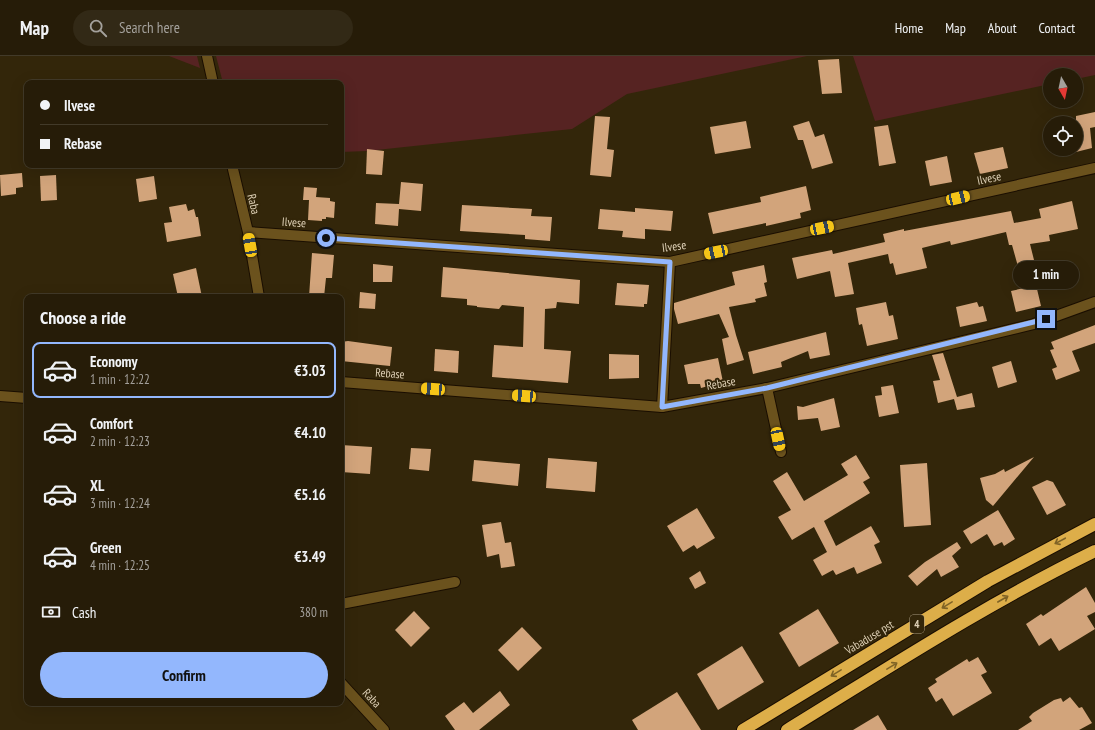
<!DOCTYPE html>
<meta charset="utf-8">
<style>
:root{--surface:#261c08;--page:#322916;--text:#f1f3f6;--muted:#a4a19c;--line:#423a29;--accent:#93b7fd}
body{margin:0;font-family:"PT Sans Narrow",sans-serif;background:var(--page);color:var(--text);height:100vh;display:flex;flex-direction:column;font-size:15px;white-space:nowrap}
*{box-sizing:border-box;margin:0}
p{font-size:13px;color:var(--muted)}
.icon{flex:none;width:22px;height:22px;fill:none;stroke:currentColor;stroke-width:2;stroke-linecap:round;stroke-linejoin:round}
.map{position:relative;flex:1;overflow:hidden}
.details{position:absolute;left:24px;top:238px;width:320px;height:412px;display:flex;flex-direction:column;background:var(--surface);border-radius:8px;box-shadow:0 4px 16px #0002,0 0 0 1px var(--line)}
.details>*{flex:none}
.banner{position:absolute;left:24px;top:24px;width:320px;height:88px;border-radius:8px;box-shadow:0 4px 16px #0002,0 0 0 1px var(--line);display:grid;align-content:center;height:88px;padding:0 16px;background:var(--surface)}
.needle{width:26px;rotate:171deg}
.buttons{position:absolute;left:1043px;top:12px;display:grid;gap:8px}
.buttons a{display:grid;place-items:center;width:40px;height:40px;border-radius:50%;background:var(--surface);box-shadow:0 4px 16px #0002,0 0 0 1px var(--line);font-size:20px}
.end{position:absolute;width:18px;height:18px;margin:-9px;border:5px solid #93b7fd;background:#111;box-shadow:0 0 0 2px #111}
.from{border-radius:50%}
.bubble{position:absolute;height:28px;border-radius:14px;background:var(--surface);box-shadow:0 4px 16px #0002,0 0 0 1px var(--line);font-size:13px;font-weight:700;line-height:28px;text-align:center}
.car{position:absolute;width:12px;height:24px;margin:-12px -6px;border-radius:5px;box-shadow:0 0 3px 1px #0007;background:linear-gradient(#f5c518 24%,#345 0 40%,#f5c518 0 76%,#345 0 86%,#f5c518 0)}
.banner b{display:flex;align-items:center;gap:14px;height:38px;font-size:15px}
.banner b+b{border-top:1px solid var(--line)}
.banner i{width:10px;height:10px;background:var(--text)}
ul{padding:0;list-style:none}
li{display:flex;align-items:center;gap:12px;height:56px;margin:0 8px 6px;padding:0 8px;border:2px solid transparent;border-radius:8px}
li div{flex:1}
li b{display:block;font-size:15px}
li em{font-style:normal;font-weight:700}
li.selected{border-color:var(--accent)}
li>.icon{width:36px;height:36px;stroke-width:1.5}
h2{padding:0 16px;font-size:18px;line-height:48px}
.pay{display:flex;align-items:center;gap:10px;height:44px;padding:0 16px;font-size:15px}
.pay p{margin-inline-start:auto}
.button{display:flex;gap:8px;margin-top:auto;padding:8px 16px}
.button a{flex:1;height:46px;border-radius:24px;background:var(--accent);color:#111;font-size:16px;font-weight:700;line-height:46px;text-align:center}
header{display:flex;align-items:center;gap:24px;box-sizing:border-box;height:56px;padding:0 20px;background:var(--surface);border-bottom:1px solid var(--line)}
header strong{font-size:19px}
nav{display:flex;gap:22px;margin-inline-start:auto;font-size:14px}
.search{width:280px;height:36px;background:var(--page);display:flex;align-items:center;gap:10px;box-sizing:border-box;padding:0 14px;border-radius:22px;color:var(--muted);font-size:15px}
.map>svg:first-child{display:block}
.green{fill:#562322}
.building{fill:#d2a47b}
.lines{fill:none;stroke-linecap:round;stroke-linejoin:round}
.minor-casing{stroke:#1a0e00;stroke-width:12}
.highway-casing{stroke:#1a0e00;stroke-width:14}
.minor{stroke:#6b521d;stroke-width:10}
.highway{stroke:#ddae49;stroke-width:12}
.oneway{stroke:#7f6326}
.route{stroke:#93b7fd;stroke-width:5}
.labels{text-anchor:middle;dominant-baseline:central;stroke-width:4;stroke-linejoin:round;paint-order:stroke}
.shield{fill:#33260a;stroke:#ab9d82;stroke-width:1}
.shield-label{font-size:11px;font-weight:bold;fill:#ded0b6}
.street-label{font-size:12px;fill:#ded0b6;stroke:#33260a}
</style>
<header>
<strong>Map</strong>
<div class="search"><svg class="icon" aria-label="search" viewBox="0 0 24 24"><circle cx="10" cy="10" r="6"/><path d="M15 15l6 6"/></svg>Search here</div>
<nav><a>Home</a><a>Map</a><a>About</a><a>Contact</a></nav>
</header>
<div class="map">
<svg width="1095" height="674" viewBox="0 0 1095 674">
<rect width="100%" height="100%" fill="#33260a"/>
<!-- green -->
<g class="green">
<polygon points="169,0 197,0 200,12"/>
<polygon points="216,0 807,0 627,38 572,73 367,95 341,96 341,27 223,27"/>
<polygon points="853,0 1095,0 1095,19 1076,23 1076,19 1050,19 1050,28 875,65"/>
</g>
<!-- building -->
<g class="building">
<polygon points="839,3 842,37 822,38 818,4"/>
<polygon points="1095,56 1095,71 1090,72 1092,92 1076,96 1076,60"/>
<polygon points="595,60 610,61 607,93 614,94 611,121 590,119"/>
<polygon points="746,65 751,92 715,98 710,71"/>
<polygon points="809,65 815,81 824,78 833,107 812,113 803,84 798,84 793,70"/>
<polygon points="888,69 896,107 879,110 874,71"/>
<polygon points="1003,91 1008,112 980,118 974,97"/>
<polygon points="367,93 384,95 382,119 366,118"/>
<polygon points="947,100 952,126 930,130 925,105"/>
<polygon points="22,117 23,131 16,132 16,138 1,140 0,119"/>
<polygon points="56,119 57,144 41,145 40,120"/>
<polygon points="154,120 157,143 139,146 136,123"/>
<polygon points="401,126 423,128 421,155 399,153 398,170 375,168 376,147 399,148"/>
<polygon points="806,130 811,154 800,157 801,162 766,170 766,167 713,178 708,157 761,146 760,141"/>
<polygon points="304,131 317,132 316,141 330,142 330,145 335,146 334,162 326,161 326,163 322,163 322,165 308,164 309,144 303,144"/>
<polygon points="1072,145 1078,173 1049,179 1050,185 1030,188 1037,216 1055,212 1059,229 1037,233 1041,250 1016,256 1011,235 1024,232 1012,189 1009,189 1006,176 951,189 950,185 922,192 927,212 896,219 893,207 890,208 888,198 848,207 854,238 835,241 830,215 797,223 792,202 832,194 833,198 885,186 883,178 904,173 904,175 1011,155 1014,167 1041,162 1039,153"/>
<polygon points="186,148 188,155 194,153 196,161 198,161 201,180 167,186 164,167 172,166 169,151"/>
<polygon points="462,149 532,153 531,160 552,161 550,185 525,183 525,179 460,175"/>
<polygon points="635,152 673,155 671,175 645,173 645,183 622,181 623,175 598,173 600,153 635,156"/>
<polygon points="312,197 334,199 332,222 326,222 324,241 309,241"/>
<polygon points="373,208 393,210 392,226 373,226"/>
<polygon points="764,209 767,226 764,227 767,240 755,243 756,246 729,251 736,279 733,280 736,279 744,304 727,309 722,283 729,281 719,258 678,268 674,253 674,247 735,229 732,216"/>
<polygon points="443,211 580,224 579,248 557,246 556,252 545,253 544,293 571,295 568,327 492,321 494,289 523,291 524,251 502,249 499,253 477,251 477,250 467,249 467,243 441,241"/>
<polygon points="196,212 202,241 178,241 173,218"/>
<polygon points="617,227 649,229 647,248 644,248 644,251 615,249"/>
<polygon points="360,236 376,238 375,253 359,252"/>
<polygon points="886,246 889,260 893,259 898,283 867,290 862,268 859,269 856,252"/>
<polygon points="977,246 979,251 983,250 987,265 960,271 956,251"/>
<polygon points="1095,269 1095,287 1072,295 1080,315 1056,324 1052,313 1057,311 1050,294 1054,293 1051,286"/>
<polygon points="826,276 830,299 810,303 808,295 781,306 782,311 753,318 748,296"/>
<polygon points="348,285 392,291 390,310 341,305 341,286"/>
<polygon points="435,293 459,295 458,317 434,315"/>
<polygon points="943,297 957,341 972,337 975,351 957,354 954,343 938,347 933,325 940,324 932,299"/>
<polygon points="609,298 639,299 639,322 609,323"/>
<polygon points="718,302 723,326 701,332 700,328 688,328 684,309"/>
<polygon points="1011,305 1017,326 998,332 992,311"/>
<polygon points="893,329 899,357 879,361 875,340 882,339 881,331"/>
<polygon points="834,342 840,371 821,375 818,362 798,364 797,350 803,351"/>
<polygon points="341,389 372,391 370,418 341,416"/>
<polygon points="411,392 431,393 429,415 409,413"/>
<polygon points="856,399 870,422 863,426 870,437 824,465 836,490 871,470 880,486 874,489 882,507 857,518 854,511 836,519 833,514 822,520 813,504 827,496 814,471 792,484 778,461 791,454 773,425 787,416 804,445 848,419 841,408"/>
<polygon points="1034,401 993,450 986,444 980,422 995,418 1004,413 1005,416"/>
<polygon points="548,402 597,406 595,436 546,432"/>
<polygon points="474,404 520,408 518,430 472,425"/>
<polygon points="927,407 931,469 904,471 900,409"/>
<polygon points="1047,424 1053,426 1066,449 1047,459 1032,431"/>
<polygon points="697,452 715,482 697,493 694,489 683,496 667,470"/>
<polygon points="998,454 1015,483 1004,490 1002,486 994,490 987,478 971,488 963,475"/>
<polygon points="501,466 505,487 511,486 515,510 501,512 499,498 487,501 482,469"/>
<polygon points="957,486 961,492 952,500 959,511 941,521 937,513 917,530 908,520 925,506"/>
<polygon points="700,515 706,527 695,533 689,522"/>
<polygon points="1086,531 1095,547 1095,556 1087,560 1095,573 1059,595 1051,582 1039,590 1026,568 1041,558 1043,560"/>
<polygon points="818,553 839,587 799,611 779,577"/>
<polygon points="414,555 430,572 411,591 395,574"/>
<polygon points="522,571 542,592 518,615 498,594"/>
<polygon points="742,590 764,626 718,654 697,618"/>
<polygon points="978,601 987,616 981,619 992,637 953,660 942,642 936,646 928,632 937,626 935,623 967,603 969,606"/>
<polygon points="500,635 510,649 479,674 455,674 445,660 464,646 473,657"/>
<polygon points="677,636 701,674 638,674 632,664"/>
<polygon points="1070,641 1079,652 1082,651 1092,667 1079,674 1018,674 1032,665 1029,661 1033,657 1054,644 1061,642 1063,646"/>
<polygon points="878,659 887,674 853,674"/>
</g>
<g class="lines">
<!-- minor casing -->
<g class="minor-casing">
<g id="minor">
<polyline points="207,0 213,27"/>
<polyline points="232,109 248,176 259,241"/>
<polyline points="248,176 670,206 1095,112"/>
<polyline points="341,326 662,351 767,332 1034,268 1095,246"/>
<polyline points="767,332 781,396"/>
<polyline points="0,340 27,342"/>
<polyline points="662,351 670,206"/>
<polyline points="341,548 455,526"/>
<polyline points="341,627 384,674"/>
</g>
</g>
<!-- highway casing -->
<g class="highway-casing">
<g id="highway">
<polyline points="743,674 988,525 1095,468"/>
<path d="M787,674c101,-62 201,-127 308,-179"/>
</g>
</g>
<!-- minor -->
<use href="#minor" class="minor"/>
<!-- highway -->
<use href="#highway" class="highway"/>
</g>
<!-- one-way arrows -->
<defs><path id="oneway-shaft" d="M-6 0H5M1.5-3L5.5 0L1.5 3" fill="none" stroke-width="1.6" stroke-linecap="round" stroke-linejoin="round"/></defs>
<g class="oneway">
<use href="#oneway-shaft" transform="translate(1060 485) rotate(152)"/>
<use href="#oneway-shaft" transform="translate(1003 543) rotate(-30)"/>
<use href="#oneway-shaft" transform="translate(947 549) rotate(149)"/>
<use href="#oneway-shaft" transform="translate(892 610) rotate(-31)"/>
<use href="#oneway-shaft" transform="translate(836 617) rotate(149)"/>
</g>
<g class="lines">
<!-- route -->
<polyline class="route" points="326,182 670,206 662,351 767,332 1046,263"/>
</g>
<g class="labels">
<!-- shield labels -->
<rect class="shield" x="910" y="559" width="14" height="18" rx="3"/>
<g class="shield-label">
<text x="917" y="568">4</text>
</g>
<!-- street labels -->
<g class="street-label">
<text transform="translate(989 122) rotate(-12)">Ilvese</text>
<text transform="translate(254 148) rotate(77)">Raba</text>
<text transform="translate(294 166) rotate(4)">Ilvese</text>
<text transform="translate(674 190) rotate(-7)">Ilvese</text>
<text transform="translate(390 317) rotate(4)">Rebase</text>
<text transform="translate(721 327) rotate(-10)">Rebase</text>
<text transform="translate(869 581) rotate(-31)">Vabaduse pst</text>
<text transform="translate(372 642) rotate(47)">Raba</text>
</g>
</g>
</svg>
<div class="buttons">
<a><svg class="needle" viewBox="-14 -14 28 28"><path d="M0-13l5 13h-10z" fill="#e53935"/><path d="M0 13l5-13h-10z" fill="#a4a19c"/></svg></a>
<a><svg class="icon" aria-label="locate" viewBox="0 0 24 24"><circle cx="12" cy="12" r="6"/><path d="M12 2v4M12 18v4M2 12h4M18 12h4"/></svg></a>
</div>
<i class="end from" style="left:326px;top:182px"></i>
<i class="end" style="left:1046px;top:263px"></i>
<div class="bubble" style="left:1013px;top:205px;width:66px">1 min</div>
<i class="car" style="left:958px;top:142px;rotate:77deg"></i>
<i class="car" style="left:822px;top:172px;rotate:78deg"></i>
<i class="car" style="left:250px;top:189px;rotate:350deg"></i>
<i class="car" style="left:716px;top:196px;rotate:258deg"></i>
<i class="car" style="left:433px;top:333px;rotate:274deg"></i>
<i class="car" style="left:524px;top:340px;rotate:274deg"></i>
<i class="car" style="left:778px;top:383px;rotate:168deg"></i>
<div class="banner">
<b><i class="from"></i>Ilvese</b>
<b><i></i>Rebase</b>
</div>
<section class="details">
<h2>Choose a ride</h2>
<ul>
<li class="selected"><svg class="icon" aria-label="car" viewBox="0 0 24 24"><path d="M5 17H2v-5l4-1 3-4h7l3 4 3 1v5h-3M9 17h6M6 11h13"/><circle cx="7" cy="17" r="2"/><circle cx="17" cy="17" r="2"/></svg><div><b>Economy</b><p>1 min · 12:22</p></div><em>€3.03</em></li>
<li><svg class="icon" aria-label="car" viewBox="0 0 24 24"><path d="M5 17H2v-5l4-1 3-4h7l3 4 3 1v5h-3M9 17h6M6 11h13"/><circle cx="7" cy="17" r="2"/><circle cx="17" cy="17" r="2"/></svg><div><b>Comfort</b><p>2 min · 12:23</p></div><em>€4.10</em></li>
<li><svg class="icon" aria-label="car" viewBox="0 0 24 24"><path d="M5 17H2v-5l4-1 3-4h7l3 4 3 1v5h-3M9 17h6M6 11h13"/><circle cx="7" cy="17" r="2"/><circle cx="17" cy="17" r="2"/></svg><div><b>XL</b><p>3 min · 12:24</p></div><em>€5.16</em></li>
<li><svg class="icon" aria-label="car" viewBox="0 0 24 24"><path d="M5 17H2v-5l4-1 3-4h7l3 4 3 1v5h-3M9 17h6M6 11h13"/><circle cx="7" cy="17" r="2"/><circle cx="17" cy="17" r="2"/></svg><div><b>Green</b><p>4 min · 12:25</p></div><em>€3.49</em></li>
</ul>
<div class="pay"><svg class="icon" aria-label="cash" viewBox="0 0 24 24"><path d="M3 7h18v10H3z"/><circle cx="12" cy="12" r="2"/></svg>Cash<p>380 m</p></div>
<div class="button"><a>Confirm</a></div>
</section>
</div>
